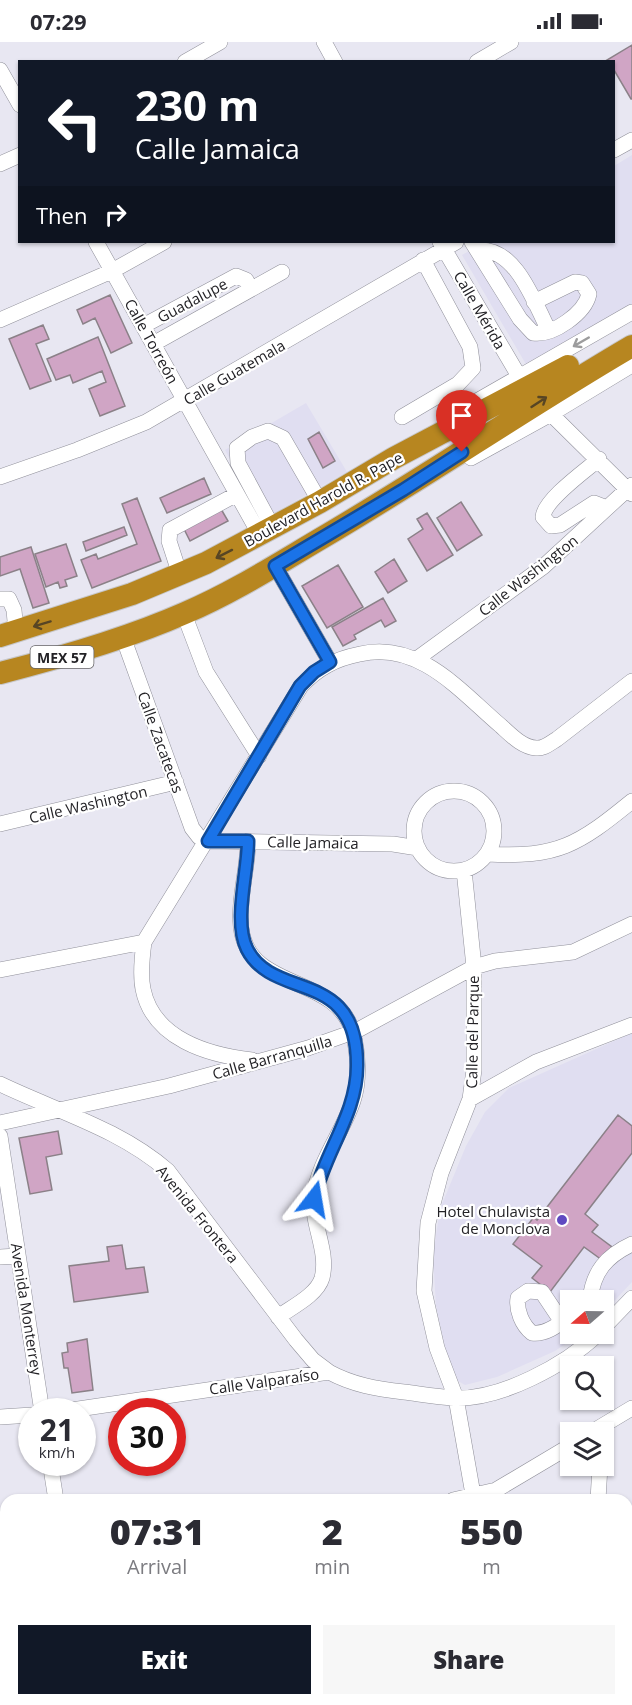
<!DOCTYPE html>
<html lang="en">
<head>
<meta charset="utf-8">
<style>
  body { margin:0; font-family:"Open Sans",sans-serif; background:#f7f7f7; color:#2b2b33; height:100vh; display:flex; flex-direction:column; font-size:22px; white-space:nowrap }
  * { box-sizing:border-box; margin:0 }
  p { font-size:20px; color:#7c7c81 }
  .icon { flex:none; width:33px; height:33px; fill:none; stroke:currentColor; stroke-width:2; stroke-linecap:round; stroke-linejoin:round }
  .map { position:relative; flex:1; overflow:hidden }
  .side { position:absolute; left:0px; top:1452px; width:633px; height:212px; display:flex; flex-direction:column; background:#fff; border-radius:18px 18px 0 0; box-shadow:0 2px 4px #0004 }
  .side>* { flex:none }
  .guide { position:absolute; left:18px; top:18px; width:597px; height:183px; border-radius:0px; box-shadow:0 2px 4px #0004; background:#111827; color:#fff; overflow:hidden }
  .needle { width:39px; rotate:250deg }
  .tools { position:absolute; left:560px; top:1248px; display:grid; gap:12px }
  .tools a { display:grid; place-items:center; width:54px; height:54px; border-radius:0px; background:#fff; box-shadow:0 2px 4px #0004; font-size:30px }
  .speed { position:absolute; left:18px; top:1356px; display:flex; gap:12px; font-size:30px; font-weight:700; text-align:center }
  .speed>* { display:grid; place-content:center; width:78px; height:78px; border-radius:50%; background:#fff; box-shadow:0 2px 4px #0004; line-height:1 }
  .speed small { font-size:15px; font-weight:400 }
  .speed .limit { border:9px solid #d22; background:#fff; color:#111 }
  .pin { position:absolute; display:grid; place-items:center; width:51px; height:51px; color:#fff; margin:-62px -26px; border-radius:50% 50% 50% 0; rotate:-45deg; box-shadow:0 0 6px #0007 }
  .pin .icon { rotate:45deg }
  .me { position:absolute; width:66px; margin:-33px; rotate:14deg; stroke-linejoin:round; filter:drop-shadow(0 0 4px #0008) }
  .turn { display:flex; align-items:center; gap:21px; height:126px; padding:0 18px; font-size:27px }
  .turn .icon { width:78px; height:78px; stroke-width:2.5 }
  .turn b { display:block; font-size:42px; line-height:51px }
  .then { display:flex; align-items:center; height:57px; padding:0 18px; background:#0003; gap:12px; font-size:22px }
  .eta { display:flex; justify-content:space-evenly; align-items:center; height:102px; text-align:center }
  .eta b { font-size:36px; font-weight:800; line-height:42px }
  .button { display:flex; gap:12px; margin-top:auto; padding:12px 18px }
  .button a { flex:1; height:69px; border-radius:0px; background:#111827; color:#fff; font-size:24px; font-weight:800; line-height:69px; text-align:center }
  .button a+a { background:#f7f7f7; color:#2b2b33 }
  .status { display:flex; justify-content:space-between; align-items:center; height:42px; padding:0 30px; background:#fff; direction:ltr }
  .status svg { height:16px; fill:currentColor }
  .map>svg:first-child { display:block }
</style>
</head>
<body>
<div class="status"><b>07:29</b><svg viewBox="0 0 49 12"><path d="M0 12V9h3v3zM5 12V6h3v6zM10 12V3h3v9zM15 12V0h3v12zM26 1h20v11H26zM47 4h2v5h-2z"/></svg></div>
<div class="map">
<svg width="632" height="1663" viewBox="0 0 632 1663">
  <rect width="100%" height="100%" fill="#e8e7f2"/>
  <path fill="#e0def1" d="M632 113V262L527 324 462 213 485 200H614V124Z
    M306 361 347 430 263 477 225 408Z
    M632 991V1240L603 1271V1258H570V1292H580L555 1309 497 1335 465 1343 458 1339 449 1323 436 1264 433 1213 440 1167 466 1104 485 1070 509 1046Z"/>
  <path fill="#c5cf9f" d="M69 1658H123V1663H68Z"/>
  <path fill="#d0a5c5" stroke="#8b8188" stroke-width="1.5" d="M632 3V57H631L614 28V20L607 18Z
    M110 253 132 301 111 311 95 276 83 282 77 268Z
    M43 283 49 297 36 302 51 339 30 347 9 297Z
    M98 295 125 364 100 374 89 347 106 340 102 329 73 341 70 333 56 338 47 317Z
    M319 390 335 419 323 426 308 397Z
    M204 436 211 452 167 471 160 456Z
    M137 456 161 519 92 546 81 518 96 512 98 517 137 502 122 462Z
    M461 460 482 493 457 509 437 476Z
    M221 467 228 479 190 499 184 487Z
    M427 471 453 513 427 529 408 497 423 487 417 477Z
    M124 485 127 493 86 509 83 500Z
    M66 502 77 534 65 538 67 544 60 546 58 540 46 545 35 512Z
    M31 505 49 561 33 566 20 527 0 534V515Z
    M394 517 407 539 388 551 375 530Z
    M338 523 363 565 327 586 302 544Z
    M383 556 396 579 385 585 381 578 354 593 356 597 343 604 332 585Z
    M618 1073 632 1084V1111L585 1172 598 1183 592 1190 612 1205 602 1218 584 1205 550 1250 532 1236 542 1224 513 1202 534 1175 537 1178Z
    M58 1089 62 1112 46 1115 52 1148 30 1152 19 1096Z
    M122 1203 126 1227 144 1225 148 1250 74 1260 69 1224 109 1219 107 1205Z
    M87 1297 93 1348 72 1351 68 1326H64L62 1311 68 1310 67 1301Z"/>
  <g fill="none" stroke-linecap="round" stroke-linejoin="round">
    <g stroke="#90909a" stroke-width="16">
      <path id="minor" d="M324 0 335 20
        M185 20 220 0
        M477 20 511 0
        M0 28 20 63
        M614 108 632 98
        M0 122 20 113
        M96 200 260 493
        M440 200 520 336
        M472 200 520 277 533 291C553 294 585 271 589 252L582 241 575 240 534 260
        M478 208C516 205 534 260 549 289
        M0 278 112 229 164 200
        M143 284 236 234 246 238 251 247
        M153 302 282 230
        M463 367 632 270
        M551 372 632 452
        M402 375 458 342 473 326 470 305 423 218
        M471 416 551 372 632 323
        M599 417C585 429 544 458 543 475L551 484 560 483 594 461 607 466
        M0 435 77 408 146 380 456 200
        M273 486 238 421 237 406 252 395 268 389 283 396 320 460
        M275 524 330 620
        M180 533 169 499 170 488 237 452
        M0 557H9L14 568 16 590
        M184 572 206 630 259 714
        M123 595 192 786 199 795 208 799 393 802 418 806
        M418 616 543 525 632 443
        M414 789a40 40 0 1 1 80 0a40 40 0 1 1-80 0Z
        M0 782 176 740
        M248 799C248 827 238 857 241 885 248 951 337 931 353 991 358 1010 360 1039 353 1059 342 1092 318 1120 314 1155 311 1182 329 1209 322 1236 317 1253 292 1265 278 1275
        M487 812C558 816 578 803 632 759
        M464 828 474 925V1028L470 1057 441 1131 428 1181 424 1249 437 1306 456 1356 474 1458
        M144 900C142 915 140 932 143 947 153 997 208 1013 252 1018
        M0 928 144 900 301 644C318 626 335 617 360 612 419 598 461 650 501 684 511 693 522 705 536 706 544 707 550 701 557 697L632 639
        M0 1042C56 1069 120 1087 168 1129L296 1298 313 1318 329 1330
        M470 1057 536 1020 632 983
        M0 1081 169 1044 308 1006 356 989 474 925 495 919 573 910 632 882
        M0 1094 42 1370
        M0 1215 18 1214
        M590 1258C593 1230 606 1214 632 1202
        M562 1280 542 1250 528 1249 518 1256C516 1268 522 1283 532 1291 546 1293 559 1282 570 1274
        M603 1286 632 1256
        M58 1370 329 1330C353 1343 377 1347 404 1350 420 1352 437 1355 454 1356 501 1358 565 1323 598 1292
        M0 1375 32 1373
        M592 1390 632 1366
        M50 1420 56 1458
        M453 1458 496 1448 570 1404
        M598 1458 600 1424
        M0 1524 6 1523
        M62 1663 63 1658
        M130 1663 131 1658
        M242 1663V1658
        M358 1663V1658
        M470 1663V1658
        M583 1663V1658"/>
    </g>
    <g stroke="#c6c6c7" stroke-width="24">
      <path id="highway" d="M0 594 132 552 206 521 320 460 394 416 568 324
        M0 631C63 615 126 597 185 571 232 551 276 523 320 497 426 435 526 366 632 304"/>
    </g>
    <use href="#minor" stroke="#fff" stroke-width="15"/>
    <use href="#highway" stroke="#b78620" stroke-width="22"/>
  </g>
  <defs><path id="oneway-shaft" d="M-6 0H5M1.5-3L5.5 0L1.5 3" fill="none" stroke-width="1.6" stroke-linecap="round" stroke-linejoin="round" transform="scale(1.5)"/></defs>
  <use stroke="#9c9c9d" href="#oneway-shaft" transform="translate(581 300) rotate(150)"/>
  <g stroke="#574524">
    <use href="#oneway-shaft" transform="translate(539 360) rotate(-33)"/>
    <use href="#oneway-shaft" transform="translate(224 512) rotate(153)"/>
    <use href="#oneway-shaft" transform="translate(42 582) rotate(163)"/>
  </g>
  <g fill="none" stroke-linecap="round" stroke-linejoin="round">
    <g stroke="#114b97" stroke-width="15">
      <path id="route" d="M314 1157C324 1111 357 1072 357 1024 358 925 274 960 247 907 233 879 248 830 248 799H208L300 644 314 630 330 620 275 524 403 448 462 410"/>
    </g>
    <use href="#route" stroke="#1a73e8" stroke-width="10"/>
  </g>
  <circle fill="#5f49c1" stroke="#fff" stroke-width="2" cx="562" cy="1178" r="6"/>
  <g text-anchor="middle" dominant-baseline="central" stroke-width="4.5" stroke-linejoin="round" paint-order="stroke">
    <rect fill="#fff" stroke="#656467" stroke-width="1.5" x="30.5" y="604" width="63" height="22" rx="4.5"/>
    <g font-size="14" font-weight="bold" fill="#232226">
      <text x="62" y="615">MEX 57</text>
    </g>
    <g font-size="15" fill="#232226" stroke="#fff">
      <text transform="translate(192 258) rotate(-28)">Guadalupe</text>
      <text transform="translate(480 268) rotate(60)">Calle Mérida</text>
      <text transform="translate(152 299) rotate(61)">Calle Torreón</text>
      <text transform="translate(234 330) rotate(-30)">Calle Guatemala</text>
      <text transform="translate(323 457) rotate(-29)">Boulevard Harold R. Pape</text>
      <text transform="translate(528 533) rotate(-38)">Calle Washington</text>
      <text transform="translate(161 700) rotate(70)">Calle Zacatecas</text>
      <text transform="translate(88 762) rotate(-13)">Calle Washington</text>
      <text transform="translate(313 800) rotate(1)">Calle Jamaica</text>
      <text transform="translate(472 990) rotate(-89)">Calle del Parque</text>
      <text transform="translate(272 1015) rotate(-16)">Calle Barranquilla</text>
      <text transform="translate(198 1172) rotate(51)">Avenida Frontera</text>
      <text transform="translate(27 1267) rotate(81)">Avenida Monterrey</text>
      <text transform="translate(264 1339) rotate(-8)">Calle Valparaíso</text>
    </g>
    <g font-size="15" fill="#232226" stroke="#fff" text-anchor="end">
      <text x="550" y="1169">Hotel Chulavista<tspan x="550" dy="17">de Monclova</tspan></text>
    </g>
  </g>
</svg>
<div class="tools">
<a><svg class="needle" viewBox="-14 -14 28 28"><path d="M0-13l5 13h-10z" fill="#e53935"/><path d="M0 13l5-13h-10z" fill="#7c7c81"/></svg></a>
<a><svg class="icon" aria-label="search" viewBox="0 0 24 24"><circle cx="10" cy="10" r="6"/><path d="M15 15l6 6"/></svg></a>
<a><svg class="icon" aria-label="layers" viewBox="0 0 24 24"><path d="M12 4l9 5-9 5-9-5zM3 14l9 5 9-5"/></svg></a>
</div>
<div class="speed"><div>21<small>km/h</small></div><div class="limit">30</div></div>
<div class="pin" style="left:462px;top:410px;background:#d93025"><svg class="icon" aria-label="arrive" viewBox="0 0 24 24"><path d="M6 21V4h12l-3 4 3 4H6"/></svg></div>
<svg class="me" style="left:314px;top:1157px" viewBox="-20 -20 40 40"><path d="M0-17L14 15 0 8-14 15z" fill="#1a73e8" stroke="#fff" stroke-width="4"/></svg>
<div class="guide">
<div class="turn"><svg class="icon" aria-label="left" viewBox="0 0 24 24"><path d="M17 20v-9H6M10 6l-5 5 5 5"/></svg><div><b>230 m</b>Calle Jamaica</div></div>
<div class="then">Then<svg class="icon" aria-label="right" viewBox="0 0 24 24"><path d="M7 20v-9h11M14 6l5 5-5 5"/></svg></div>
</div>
<section class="side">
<div class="eta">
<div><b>07:31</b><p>Arrival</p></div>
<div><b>2</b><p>min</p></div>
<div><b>550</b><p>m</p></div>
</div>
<div class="button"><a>Exit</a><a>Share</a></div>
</section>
</div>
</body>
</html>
